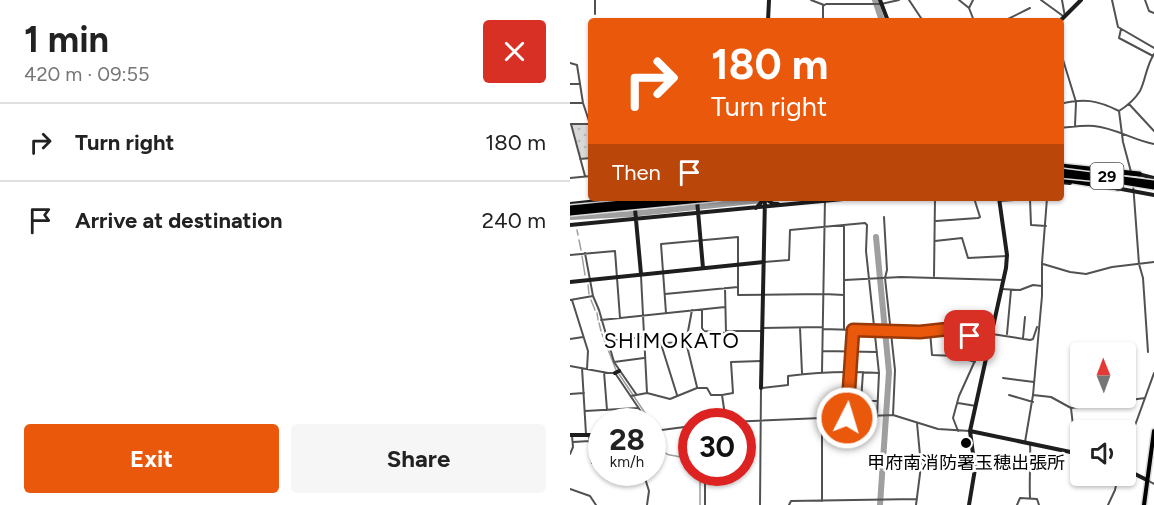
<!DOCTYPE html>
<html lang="en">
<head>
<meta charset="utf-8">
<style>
  body { margin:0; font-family:Figtree,"Noto Sans JP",sans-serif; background:#f6f6f6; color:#222; height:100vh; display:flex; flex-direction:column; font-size:22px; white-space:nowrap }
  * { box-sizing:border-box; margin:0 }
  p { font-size:20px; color:#767676 }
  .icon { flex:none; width:33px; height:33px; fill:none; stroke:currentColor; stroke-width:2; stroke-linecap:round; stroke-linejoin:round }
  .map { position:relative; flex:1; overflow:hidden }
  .side { display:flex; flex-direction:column; background:#fff; width:570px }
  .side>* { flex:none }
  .hud { position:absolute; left:18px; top:18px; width:476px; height:183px; border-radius:6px; box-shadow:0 2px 4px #0004; background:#ea580c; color:#fff; overflow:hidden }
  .needle { width:39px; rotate:359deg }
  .controls { position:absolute; left:500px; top:342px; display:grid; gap:12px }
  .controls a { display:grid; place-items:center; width:66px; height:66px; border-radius:6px; background:#fff; box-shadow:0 2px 4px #0004; font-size:30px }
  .speed { position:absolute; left:18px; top:408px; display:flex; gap:12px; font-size:30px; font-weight:700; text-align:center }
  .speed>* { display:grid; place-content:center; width:78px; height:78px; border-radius:50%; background:#fff; box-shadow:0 2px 4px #0004; line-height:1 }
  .speed small { font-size:15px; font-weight:400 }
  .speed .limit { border:9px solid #d22; background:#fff; color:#111 }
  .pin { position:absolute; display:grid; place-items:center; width:51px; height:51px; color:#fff; margin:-26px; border-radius:12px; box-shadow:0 3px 9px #0006 }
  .me { position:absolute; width:66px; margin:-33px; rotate:5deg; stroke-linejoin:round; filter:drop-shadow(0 0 4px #0008) }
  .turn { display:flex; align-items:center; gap:21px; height:126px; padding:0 24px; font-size:27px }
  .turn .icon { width:78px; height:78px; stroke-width:2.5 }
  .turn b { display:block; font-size:42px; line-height:51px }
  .then { display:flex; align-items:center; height:57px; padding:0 24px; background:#0003; gap:12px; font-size:22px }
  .round { display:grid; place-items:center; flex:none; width:63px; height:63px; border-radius:6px; background:#f6f6f6 }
  .headline { display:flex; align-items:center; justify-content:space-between; height:102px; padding:0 24px }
  h1 { font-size:36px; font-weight:700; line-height:45px }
  .action { display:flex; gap:12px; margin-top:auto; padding:12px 24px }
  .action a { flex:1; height:69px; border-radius:6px; background:#ea580c; color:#fff; font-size:24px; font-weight:700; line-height:69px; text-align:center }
  .action a+a { background:#f6f6f6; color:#222 }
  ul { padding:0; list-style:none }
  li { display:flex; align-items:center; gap:18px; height:78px; padding:0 24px; border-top:2px solid #e0e0e0 }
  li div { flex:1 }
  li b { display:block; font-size:22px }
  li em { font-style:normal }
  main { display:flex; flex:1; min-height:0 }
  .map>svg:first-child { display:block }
</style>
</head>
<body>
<main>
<section class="side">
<div class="headline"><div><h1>1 min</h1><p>420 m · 09:55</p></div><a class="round" style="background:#d93025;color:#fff"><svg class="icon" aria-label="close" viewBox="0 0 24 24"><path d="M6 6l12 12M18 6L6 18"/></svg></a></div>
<ul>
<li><svg class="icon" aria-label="right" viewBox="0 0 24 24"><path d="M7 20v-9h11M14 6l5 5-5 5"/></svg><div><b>Turn right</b></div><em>180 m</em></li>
<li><svg class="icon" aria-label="arrive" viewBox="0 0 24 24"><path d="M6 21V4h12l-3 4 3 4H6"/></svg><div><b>Arrive at destination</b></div><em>240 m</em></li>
</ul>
<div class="action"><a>Exit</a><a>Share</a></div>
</section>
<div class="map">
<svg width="584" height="505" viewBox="0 0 584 505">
  <defs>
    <pattern id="green-dots" width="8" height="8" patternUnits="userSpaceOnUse" patternTransform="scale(1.5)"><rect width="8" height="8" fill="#d8d8d8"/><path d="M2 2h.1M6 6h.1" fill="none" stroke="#b8b8b8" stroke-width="1.8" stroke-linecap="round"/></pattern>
  </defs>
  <rect width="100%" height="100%" fill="#fff"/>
  <path fill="url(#green-dots)" d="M1 124H20L21 158 10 159Z"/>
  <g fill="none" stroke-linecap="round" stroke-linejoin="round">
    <path stroke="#9f9f9f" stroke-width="1.5" d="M7 230 8 235
      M9 240 11 250
      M12 256 15 275
      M18 285 19 294
      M21 300 25 310
      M27 313 28 320
      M29 323 31 331
      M32 334 46 370
      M49 374 81 422
      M82 423C88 431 86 443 92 450 98 459 110 452 122 463
      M128 472 130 482V505"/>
    <path stroke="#9f9f9f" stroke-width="6" d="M305 0 312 21
      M0 217 60 214 210 198
      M306 237 319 372 310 505"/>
    <g stroke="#dbdbdb" stroke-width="7">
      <path id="primary" d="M574 505 584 431"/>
    </g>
    <g stroke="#dbdbdb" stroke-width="8">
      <path id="highway" d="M490 166 569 174
        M490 179 548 188"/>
    </g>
    <path stroke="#515151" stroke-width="2" d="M241 0 254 5
      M339 0 353 21
      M389 0 399 8
      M403 0 399 8 404 21
      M471 0 493 16
      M492 0 495 17
      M542 0 548 27 584 48
      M575 0 579 11 584 13
      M25 14V0
      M253 21V6L256 4H311L329 0
      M434 21 460 8
      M551 29 549 38 583 56
      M490 50 506 102 505 126
      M0 63 7 65 13 103 21 127
      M0 84H9
      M0 103H12
      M490 104C514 98 527 100 549 111L553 142 561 172
      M559 104 584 131
      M549 111C557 106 565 99 570 91 576 79 576 66 584 54
      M0 124H20
      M1 124 15 176
      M490 128C502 127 513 125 524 126 545 128 563 140 584 144
      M10 159 21 158
      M0 178 21 176
      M563 183 569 264 573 278 578 352
      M365 199 380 198
      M430 201 460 199 461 225 476 226
      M314 217 317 270 315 278 325 370 323 415
      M366 221 408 218 410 217 404 198
      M365 241 392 238 398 258 437 256
      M15 253 23 296 29 310 44 362 66 394
      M0 255 45 251 50 318
      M194 262 219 260 220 230 295 223 297 225 296 251 309 373 307 417
      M473 264 500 272 516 274 542 267 584 262
      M71 276 77 393
      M364 276 365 198
      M275 280 331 277 434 280
      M432 289 450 290 463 285 472 286
      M95 294 168 287
      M0 300 23 296
      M2 300 18 351 17 369
      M122 310 116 342 127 387
      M132 310V328L134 331 156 333 155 288
      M96 313 91 244 168 237V295L254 294 274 295
      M31 320 155 307
      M192 328 252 327
      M230 328 232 373
      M253 329 350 332 378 329 386 338 422 334 460 340 463 339 467 327
      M274 330V225
      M156 331H192
      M360 331 362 355 386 356 405 362
      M437 334 441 290
      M453 338 455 317
      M0 339 13 337
      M37 341 73 337
      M75 344 116 342
      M91 344 107 395
      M253 351 307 352
      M44 362 74 358
      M0 366 38 373H45L78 422
      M12 368 16 434
      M34 372 37 410
      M252 372 255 198
      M293 372 291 401H307
      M433 378 464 382
      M0 394 14 393
      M152 395 163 393 161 362 191 361
      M439 395 463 402
      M463 395 481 397 501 408 506 452
      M61 396 77 393 100 399 127 388H137L141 395H152L156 422
      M388 403 406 406
      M501 408 575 398
      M47 410V422
      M15 411 68 408
      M277 417 283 330
      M158 422 323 415 368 429 400 431
      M82 429 88 450 82 452
      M84 431 122 426
      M388 431 383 418 389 396 413 343 414 336
      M19 435 22 463 32 462
      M3 442 20 441
      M455 442 463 395 472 296V263L477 198
      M460 443C461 462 459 479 460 498
      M555 453 584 373
      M0 454 3 447 2 436
      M34 472V474L59 475 68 472
      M73 472 79 491 77 505
      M577 480 584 484
      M0 489 20 496 26 505
      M252 501V420
      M135 505V472
      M190 505 191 388 218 385V376C248 372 278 371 309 373
      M219 505 221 501 347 499
      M346 505 351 466 347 423
      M447 505 450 498 467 499 469 505
      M538 505 545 490 548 476"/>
    <path stroke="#1e1e1e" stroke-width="4" d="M310 0 318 21
      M198 21 199 0
      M490 21 511 0
      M568 174 584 178
      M490 182 500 183
      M546 188 584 195
      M64 198 71 274
      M127 200 133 268
      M0 204 55 198
      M186 208 195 198 203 204H208
      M0 225 284 198
      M0 282 194 262
      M45 373 49 371
      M191 388 195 198
      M400 431 510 454
      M82 432 84 431
      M0 435H32
      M555 469 577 480
      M399 505 405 469 400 431 436 268 437 255 429 198"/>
    <use href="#primary" stroke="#000" stroke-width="4"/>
    <use href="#highway" stroke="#000" stroke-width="5"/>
    <g stroke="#dbdbdb" stroke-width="8" stroke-linecap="butt">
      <path id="highway-bridge" d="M490 171 584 183
        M490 175 541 180 584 187
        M0 208 104 198
        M0 213 150 198"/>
    </g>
    <use href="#highway-bridge" stroke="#000" stroke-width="5"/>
  </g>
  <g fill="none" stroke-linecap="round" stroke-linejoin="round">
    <g stroke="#983908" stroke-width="15">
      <path id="route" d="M277 418 283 330 350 332 378 329 386 338 400 336"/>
    </g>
    <use href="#route" stroke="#ea580c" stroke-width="10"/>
  </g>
  <circle fill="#000" stroke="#fff" stroke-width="2" cx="396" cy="443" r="6"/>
  <g text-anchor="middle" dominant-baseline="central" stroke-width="5" stroke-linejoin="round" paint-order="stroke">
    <rect fill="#fff" stroke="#4c4c4c" stroke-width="1.5" x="520.5" y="163" width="33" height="26" rx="4.5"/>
    <g font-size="16" font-weight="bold" fill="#000">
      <text x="537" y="176">29</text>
    </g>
    <g font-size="18" fill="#000" stroke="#fff">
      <text x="396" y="463">甲府南消防署玉穂出張所</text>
    </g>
    <g font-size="21" letter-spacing="1.5" fill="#000" stroke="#fff">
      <text x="102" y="340">SHIMOKATO</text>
    </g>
  </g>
</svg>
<div class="controls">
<a><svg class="needle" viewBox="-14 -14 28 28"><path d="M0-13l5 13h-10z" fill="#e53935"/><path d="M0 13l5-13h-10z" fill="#767676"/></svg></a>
<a><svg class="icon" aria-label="sound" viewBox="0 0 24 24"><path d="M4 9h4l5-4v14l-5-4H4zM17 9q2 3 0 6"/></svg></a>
</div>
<div class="speed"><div>28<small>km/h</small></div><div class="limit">30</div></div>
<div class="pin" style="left:400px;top:336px;background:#d93025"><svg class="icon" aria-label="arrive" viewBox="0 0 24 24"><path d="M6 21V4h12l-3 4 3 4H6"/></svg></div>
<svg class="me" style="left:277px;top:418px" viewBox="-20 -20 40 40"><circle r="17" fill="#ea580c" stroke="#fff" stroke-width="3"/><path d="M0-11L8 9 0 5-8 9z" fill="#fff"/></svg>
<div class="hud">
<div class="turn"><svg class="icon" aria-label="right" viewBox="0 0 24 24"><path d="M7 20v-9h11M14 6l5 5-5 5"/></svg><div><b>180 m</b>Turn right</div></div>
<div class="then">Then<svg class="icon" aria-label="arrive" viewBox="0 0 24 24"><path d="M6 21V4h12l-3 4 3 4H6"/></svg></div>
</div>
</div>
</main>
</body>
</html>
